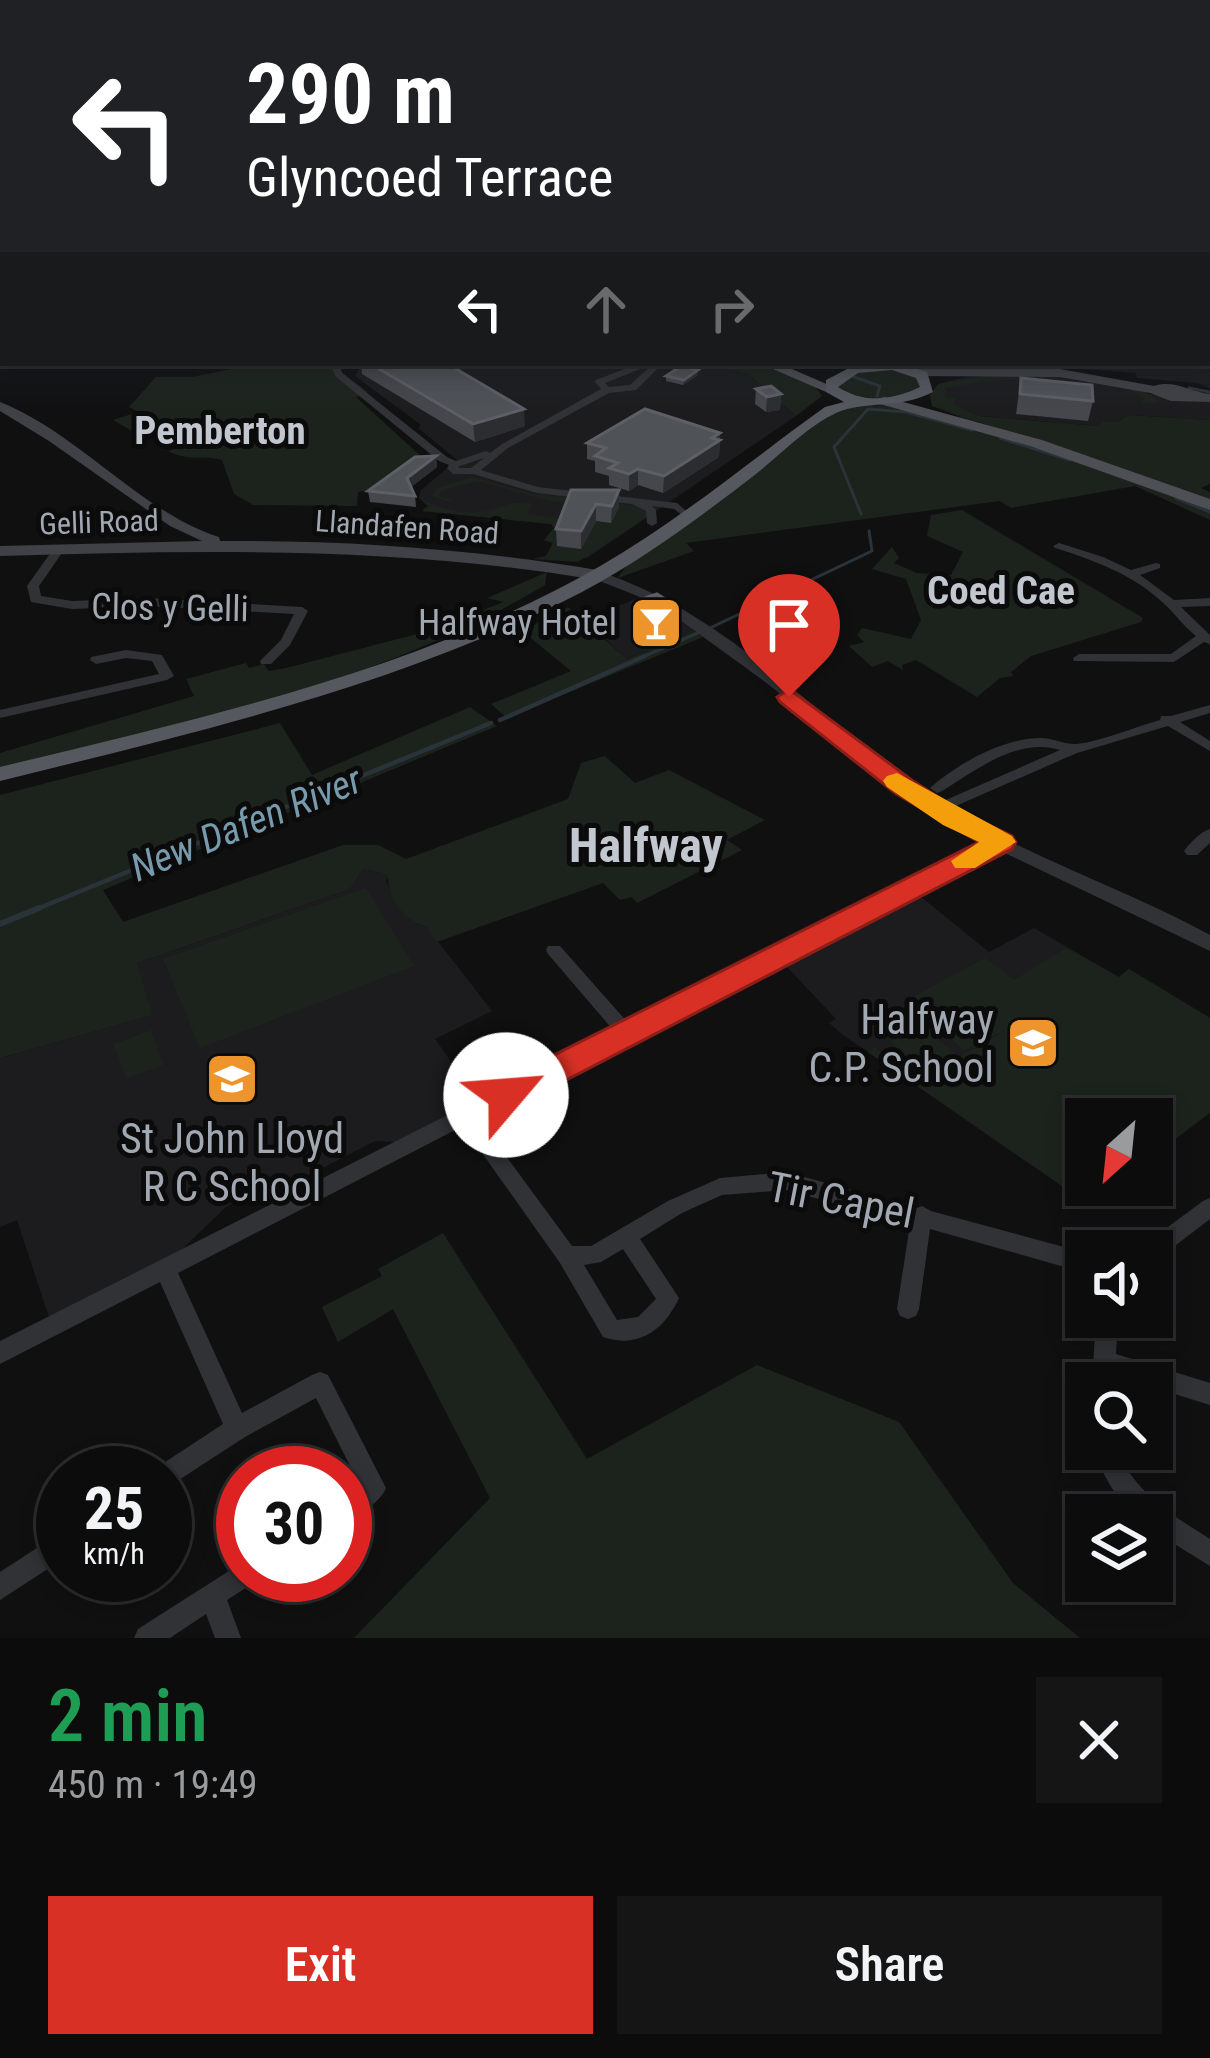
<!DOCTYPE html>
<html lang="en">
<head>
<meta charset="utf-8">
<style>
  body { margin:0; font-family:"Roboto Condensed",sans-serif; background:#151516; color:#f1f3f6; height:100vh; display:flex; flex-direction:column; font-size:45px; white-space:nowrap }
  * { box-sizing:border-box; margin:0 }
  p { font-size:39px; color:#9a9b9d }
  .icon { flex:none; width:66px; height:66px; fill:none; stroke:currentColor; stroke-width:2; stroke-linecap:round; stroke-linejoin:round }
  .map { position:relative; height:1638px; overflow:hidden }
  .drawer { display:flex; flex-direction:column; background:#0c0c0d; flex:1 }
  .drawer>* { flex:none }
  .hud { position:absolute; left:0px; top:0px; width:1212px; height:366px; box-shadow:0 6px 18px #0003,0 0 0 3px #2c2c2e; background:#202124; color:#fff; overflow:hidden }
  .needle { width:78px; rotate:207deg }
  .controls { position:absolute; left:1065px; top:1098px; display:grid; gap:24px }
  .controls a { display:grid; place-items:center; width:108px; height:108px; border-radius:0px; background:#0c0c0d; box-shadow:0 6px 18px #0003,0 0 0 3px #2c2c2e; font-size:60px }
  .speed { position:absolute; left:36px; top:1446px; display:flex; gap:24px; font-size:60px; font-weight:700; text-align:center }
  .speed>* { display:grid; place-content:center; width:156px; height:156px; border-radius:50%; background:#0c0c0d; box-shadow:0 6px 18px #0003,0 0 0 3px #2c2c2e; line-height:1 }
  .speed small { font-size:30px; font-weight:400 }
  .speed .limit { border:18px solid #d22; background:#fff; color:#111 }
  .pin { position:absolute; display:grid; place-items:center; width:102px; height:102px; color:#fff; margin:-123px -51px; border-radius:50% 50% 50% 0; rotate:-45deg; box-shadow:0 0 12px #0007 }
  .pin .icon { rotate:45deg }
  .me { position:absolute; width:132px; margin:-66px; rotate:63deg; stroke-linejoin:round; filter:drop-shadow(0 0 9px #0008) }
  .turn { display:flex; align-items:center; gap:42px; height:252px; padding:0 48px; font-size:54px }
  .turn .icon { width:156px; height:156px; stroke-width:2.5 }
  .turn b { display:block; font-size:84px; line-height:102px }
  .lanes { display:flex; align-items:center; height:114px; padding:0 48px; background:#0003; justify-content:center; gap:60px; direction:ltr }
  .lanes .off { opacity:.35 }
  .round { display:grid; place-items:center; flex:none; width:126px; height:126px; border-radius:0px; background:#151516 }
  .overview { display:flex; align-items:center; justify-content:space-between; height:204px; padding:0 48px }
  h1 { font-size:72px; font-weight:600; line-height:90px; color:#1e9e55 }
  .primary-button { display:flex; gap:24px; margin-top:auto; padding:24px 48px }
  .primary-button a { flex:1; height:138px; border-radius:0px; background:#d93025; color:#fff; font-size:48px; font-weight:600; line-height:138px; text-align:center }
  .primary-button a+a { background:#151516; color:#f1f3f6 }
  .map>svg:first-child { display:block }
</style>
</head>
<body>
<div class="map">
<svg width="1210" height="1638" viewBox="0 0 1210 1638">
  <rect width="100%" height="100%" fill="#101011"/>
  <path fill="#1c1c1e" d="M1210 304V389L1197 383 1137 378 1135 373 1010 363H1209Z
    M363 363H708L751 376 796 416 587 558 533 559 546 556 553 543 544 540 554 528 551 524 422 511 428 506 419 498 421 490 457 460 418 428 421 425 355 376Z
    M1064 375 1168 398 1210 400V420L1129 415 1118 422 1101 421 1099 426 981 416 975 423 932 406 930 395 938 384 966 377Z
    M640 597 688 626 694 631 627 659 585 620Z
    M363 869 389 875 386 881 396 902 418 924 426 926 492 1011 435 1039 479 1100 397 1142 375 1141 303 1178 278 1181 226 1207 178 1253 49 1317 17 1220 0 1227V1058L151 1015 137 963 350 889Z
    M920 896 989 952 1034 928 1119 977 1129 969 1210 1018V1113L1152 1156V1119H1086V1185H1113L1088 1204 843 1035 829 1023 836 1019 784 964Z"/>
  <path fill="#1c231c" d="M259 363H348L340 371 368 392 356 397 424 459 376 489 358 492 357 506 253 505 234 494 222 460C199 453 197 464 168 451L198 442 180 427 144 438 113 420 138 412 129 407 156 377H192Z
    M708 363C740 363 805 365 822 396L796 416 751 376Z
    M893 369 910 373 923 384C899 406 867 398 838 392L837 384 854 373Z
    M998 374C1038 374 1131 374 1159 402L1143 404 1140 401 1145 399C1104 366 991 379 946 388L945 397 956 398 953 404 977 416 1099 426 1101 421 1118 422 1129 415 1209 420 1210 415V484L1201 488 1210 492V501L932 406 930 395 938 384Z
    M888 405 1044 449 1210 508V520L1135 486 1011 508 1000 501 686 543 694 551 618 578 628 563 829 415 854 406Z
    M473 477 529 493 632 505 645 511 647 517 578 562 533 559 546 556 553 543 544 540 554 528 551 524 422 511 428 506 419 498C440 510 468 517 495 509 506 505 516 500 532 504L527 513C538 515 549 518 564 519L570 508 563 506 577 505 569 513 572 518 611 523 619 507 553 502 478 481 442 490 438 496 452 499 450 502 432 496 437 488Z
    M962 510 1143 618 1141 622 1031 656 1011 672 1013 676 1000 678 977 697 916 660 902 665 903 670 888 661 872 667 849 646 864 642 857 635 862 628 911 639 921 620 906 579 872 569 892 547 899 558 894 563 917 573 951 575 963 552 927 536 931 515Z
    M547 572 545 585C379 685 186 722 0 769V753L194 696 186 679 246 663 249 668 264 664 269 671 286 668 425 632 504 602 487 598Z
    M568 607 627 659 694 631 703 637 507 718 491 704 571 671 522 631Z
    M470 707 497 726 103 890 123 922 343 845H378L406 859 568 799 581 763 605 756 635 783 669 770 765 820 727 840 742 850 637 903 632 897 620 900 603 883 437 942 426 926C403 921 387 897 388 875L363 869 350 889 137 963 152 1015 0 1058V795L280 723 312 775Z
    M366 888 414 966 200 1048 163 959Z
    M1066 948 1119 977 1129 969 1210 1018V1113L1152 1156V1119H1086V1185H1113L1088 1204 868 1052 875 1047 891 1061 903 1053 891 1042 921 1024 959 1057 1006 1030 963 1050 909 999 985 958 1014 980Z
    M151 1030 163 1065 126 1079 114 1044Z
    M443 1233 587 1459 757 1365 899 1422 1013 1583 1080 1638H354L490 1498 393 1309 338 1342 322 1307 382 1276 378 1269Z"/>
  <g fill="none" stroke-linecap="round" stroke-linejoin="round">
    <path stroke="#2a3339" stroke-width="3" d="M854 377 880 386 877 396
      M1189 388 1210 392
      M1000 438 1070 460
      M1176 498 1210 512
      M861 514 834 447 868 409 906 412 972 430
      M712 627 872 551 869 531
      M638 659 698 633"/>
    <path stroke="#2a3339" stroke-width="4.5" d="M500 720 645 656
      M32 911 491 723"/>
    <path stroke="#2a3339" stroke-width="6" d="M0 924 39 908"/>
    <path fill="#2a3339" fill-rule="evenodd" d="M1209 206H1210V212H1209Z"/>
    <path fill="#313236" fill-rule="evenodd" d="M3 191V195L0 196V192Z
      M0 239H3V243H0Z
      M1209 240H1210V244H1209Z
      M3 260V264L0 265V261Z
      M1209 291H1210V295H1209Z
      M0 299H3V304H0Z
      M1209 302H1210V306H1209Z
      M22 363H76V364L72 367H26Z
      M335 363H346L340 367 342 373 447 457 456 461 486 451 490 453 502 444 601 389 595 382 596 380 640 363H649L648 366 605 383 609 387 630 385 654 363H663L636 390 609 393 508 448 481 470 538 487 677 503 691 515 686 518 674 509 652 506 656 510 657 523 652 526 647 523 646 511 632 504 537 493 473 474H453L447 468 449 465 439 461 335 376 331 366ZM484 458 471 468H458L460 466Z
      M1059 543 1103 557 1131 570 1156 563 1160 564V568L1140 575 1174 600 1210 598V606L1181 607 1210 635V644L1204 642 1174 662 1074 661 1073 658 1079 654H1171L1196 636C1183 626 1173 611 1161 601 1132 574 1093 560 1055 548L1053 546Z
      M58 547 64 550 39 586 41 596 72 601 147 598 302 607 308 611 290 645 271 664H261L260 661 281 640 294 614 147 606 72 609 31 602 27 586 54 548Z
      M126 650 162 655 174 676 167 680 0 718V710L159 674 152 661 126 658 96 664 90 660 91 657Z
      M1210 705V713L1180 722 1210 741V751L1168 726 1077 753 942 812 937 814 930 809 932 806 1060 750C1018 737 976 770 942 791L937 793 930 788C957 764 1003 738 1041 738 1053 738 1066 745 1077 744 1102 741 1135 727 1160 720L1161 716H1171Z
      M1210 829V843L1197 855H1187L1184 851C1190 843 1200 832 1210 829Z
      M1002 837 1010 842 1007 846 478 1118 572 1246H591L668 1201 720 1178 786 1172 917 1208 922 1206 931 1211 1086 1253V1273L930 1229 919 1309 916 1316 908 1319 900 1316 897 1309 910 1224 786 1190 722 1195 682 1213 640 1239 679 1298C664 1330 639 1349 603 1337L560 1263 463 1126 178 1273 242 1413 312 1375 320 1372 328 1375 386 1488C380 1503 360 1514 345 1520V1493L359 1484 316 1398 245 1437 165 1489V1473H155L156 1468 223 1424 160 1282 0 1364V1341L614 1031 548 954 546 950 548 946H560L629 1024ZM623 1249 656 1299 638 1317 617 1320 584 1265 601 1262Z
      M1210 1198V1219L1159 1258 1152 1260V1251H1142L1145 1244 1203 1201Z
      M1096 1317H1118L1116 1354 1210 1383V1405L1152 1387V1383H1139L1115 1375 1114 1383H1092Z
      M1093 1449H1117C1133 1491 1173 1516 1210 1539V1566L1152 1530V1515H1134C1114 1496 1103 1475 1093 1449Z
      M63 1531V1559L0 1600V1572Z
      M243 1562V1575H256L252 1584 227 1600 241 1638H215L206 1614 170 1638H134L138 1629Z"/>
    <path fill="#313236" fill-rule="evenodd" d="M597 571C734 614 827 732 946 806 1029 858 1124 888 1210 935V951L963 833 889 784 768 684 684 623 640 597 592 578 590 575Z"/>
    <path fill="#3f4146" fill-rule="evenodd" d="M912 369H1060L1154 386C1173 379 1191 392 1210 394V402L1171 401 1150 393 1060 377 916 376 912 375Z
      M0 402C77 432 142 513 219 537L220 541C347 540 472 549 597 570L605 575 597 580C398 546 201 550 0 556V546L202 541 170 526 49 441 0 411Z"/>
    <path fill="#4d4f55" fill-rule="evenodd" d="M759 363H778L838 389 826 392Z
      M885 397 1042 440 1210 499V510L1030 446 880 404V398Z"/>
    <path fill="#55585e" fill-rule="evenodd" d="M898 363 927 372 933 392C898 410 866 400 836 413 808 426 780 455 756 474 700 517 644 559 582 592 400 686 197 732 0 781V767C204 717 419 671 602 565 681 519 751 460 825 407L844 402 826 392V380L855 365ZM892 370 916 378 920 387C893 400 864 404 838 387L858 373Z"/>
  </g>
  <path fill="#45474c" d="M361 363H472L455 368 525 426 475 442 362 374Z
    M698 375 683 385 666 381V376Z
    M1021 378 1093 401 1088 421 1016 414Z
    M756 389 781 394 780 410 766 412 755 404Z
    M720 433 719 457 663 493 638 485 629 491 609 485V476L595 472V461L587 459V443Z
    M436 456 437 467 411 487 415 496 416 507 370 502 368 491Z
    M571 490 619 507 611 523 596 521 581 549 557 546 556 529Z
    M639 600 670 602 669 620 650 628 638 618Z"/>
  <path fill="#2c2d30" d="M435 363H472L436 373Z
    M698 370V375L683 385 684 380Z
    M781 394 780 410 766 412 767 397Z
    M524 409 525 426 475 442 473 424Z
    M720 433 719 457 663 493 664 476Z
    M436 456 437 467 408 489 407 478Z
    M638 469V485L629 491V474Z
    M619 490V507L611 523 612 506Z
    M596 504V521L581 549V531Z
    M670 602 669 620 650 628V610Z"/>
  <path fill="#4f5257" stroke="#5c5f65" stroke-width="3" d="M369 363H446L524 409 473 424Z
    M681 366 698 370 684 380 666 376Z
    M1021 378 1092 385 1093 401 1020 394Z
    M771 386 781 394 767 397 756 389Z
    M645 409 720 433 712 438 720 440 664 476 638 469 629 474 609 468 618 463 595 456 606 448 587 443Z
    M436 456 407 478 415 496 368 491 415 457Z
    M571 490H619L612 506 596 504 581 531 556 529Z
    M657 594 670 602 650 610 639 600Z"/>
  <linearGradient id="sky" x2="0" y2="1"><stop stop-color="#090909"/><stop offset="0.44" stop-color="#313743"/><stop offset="1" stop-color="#313743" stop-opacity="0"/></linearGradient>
  <rect width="1210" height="411" fill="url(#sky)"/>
  <path fill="#d93025" stroke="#8d1f18" stroke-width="3" d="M789 689 913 781 962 812 1012 836 1016 842 1012 849 518 1105 506 1109 494 1105 489 1095 494 1085 979 842 895 793 780 702 777 697Z"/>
  <path fill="#f59e0b" d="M897 773 1012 836 1016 842 975 868H955L951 861 979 842 943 825 887 787 883 781 887 776Z"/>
  <defs>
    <g id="bar-square" transform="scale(2.7)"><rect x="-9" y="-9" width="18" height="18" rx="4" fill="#ed952c" stroke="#0b0b0c"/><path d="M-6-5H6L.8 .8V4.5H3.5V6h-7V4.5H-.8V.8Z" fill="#fff"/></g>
    <g id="school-square" transform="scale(2.7)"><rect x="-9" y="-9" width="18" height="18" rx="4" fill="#ed952c" stroke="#0b0b0c"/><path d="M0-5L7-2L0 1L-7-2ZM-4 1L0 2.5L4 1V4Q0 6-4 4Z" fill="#fff"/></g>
  </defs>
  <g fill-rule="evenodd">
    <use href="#bar-square" x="656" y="623"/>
    <use href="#school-square" x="1033" y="1043"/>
    <use href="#school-square" x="232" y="1079"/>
  </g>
  <g text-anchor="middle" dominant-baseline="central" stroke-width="10" stroke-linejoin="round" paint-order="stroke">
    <g font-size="30" fill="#a1a8b2" stroke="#0b0b0c">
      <text transform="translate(99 522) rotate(-2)">Gelli Road</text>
      <text transform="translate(407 527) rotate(4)">Llandafen Road</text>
    </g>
    <g font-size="36" fill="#a1a8b2" stroke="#0b0b0c">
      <text transform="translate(170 608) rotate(1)">Clos y Gelli</text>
    </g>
    <g font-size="36" fill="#a1a8b2" stroke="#0b0b0c" text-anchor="end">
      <text x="617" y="623">Halfway Hotel</text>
    </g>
    <g font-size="39" font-weight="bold" fill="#c2c6ce" stroke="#0b0b0c">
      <text x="220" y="431">Pemberton</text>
      <text x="1001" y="591">Coed Cae</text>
    </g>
    <g font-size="39" font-style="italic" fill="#789aad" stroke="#0b0b0c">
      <text transform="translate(246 824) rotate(-22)">New Dafen River</text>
    </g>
    <g font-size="42" fill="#a1a8b2" stroke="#0b0b0c" text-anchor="end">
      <text x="994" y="1019">Halfway<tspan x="994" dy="48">C.P. School</tspan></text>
      <text x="232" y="1138" text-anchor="middle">St John Lloyd<tspan x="232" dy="48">R C School</tspan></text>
    </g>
    <g font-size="42" fill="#a1a8b2" stroke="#0b0b0c">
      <text transform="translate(841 1200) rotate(11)">Tir Capel</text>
    </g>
    <g font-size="48" font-weight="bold" fill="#c2c6ce" stroke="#0b0b0c">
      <text x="646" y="845">Halfway</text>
    </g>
  </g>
</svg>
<div class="controls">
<a><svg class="needle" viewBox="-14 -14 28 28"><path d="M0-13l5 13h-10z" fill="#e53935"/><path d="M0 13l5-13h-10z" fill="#9a9b9d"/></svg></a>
<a><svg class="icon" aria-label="sound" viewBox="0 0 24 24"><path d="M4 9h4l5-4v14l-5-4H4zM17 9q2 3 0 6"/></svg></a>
<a><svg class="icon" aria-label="search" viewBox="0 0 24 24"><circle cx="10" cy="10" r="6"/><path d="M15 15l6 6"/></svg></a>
<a><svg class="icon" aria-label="layers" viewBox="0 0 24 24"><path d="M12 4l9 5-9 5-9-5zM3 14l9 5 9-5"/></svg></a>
</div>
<div class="speed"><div>25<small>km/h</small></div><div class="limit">30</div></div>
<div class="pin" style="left:789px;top:697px;background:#d93025"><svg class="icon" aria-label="arrive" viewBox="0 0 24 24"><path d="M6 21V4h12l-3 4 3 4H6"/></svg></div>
<svg class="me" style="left:506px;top:1095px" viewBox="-20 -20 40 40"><circle r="19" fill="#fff"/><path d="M0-13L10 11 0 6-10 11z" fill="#d93025"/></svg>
<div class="hud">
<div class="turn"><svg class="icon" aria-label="left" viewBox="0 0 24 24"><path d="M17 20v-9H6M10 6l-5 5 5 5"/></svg><div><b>290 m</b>Glyncoed Terrace</div></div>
<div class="lanes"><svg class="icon" aria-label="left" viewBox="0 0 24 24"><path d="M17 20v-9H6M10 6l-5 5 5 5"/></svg><svg class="icon off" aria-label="ahead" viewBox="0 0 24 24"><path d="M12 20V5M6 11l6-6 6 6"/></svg><svg class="icon off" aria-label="right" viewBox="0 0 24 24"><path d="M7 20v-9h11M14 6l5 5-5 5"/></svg></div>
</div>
</div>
<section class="drawer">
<div class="overview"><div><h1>2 min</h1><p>450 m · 19:49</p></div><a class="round"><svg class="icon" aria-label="close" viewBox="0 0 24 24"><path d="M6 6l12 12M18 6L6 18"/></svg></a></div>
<div class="primary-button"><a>Exit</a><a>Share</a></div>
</section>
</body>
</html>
